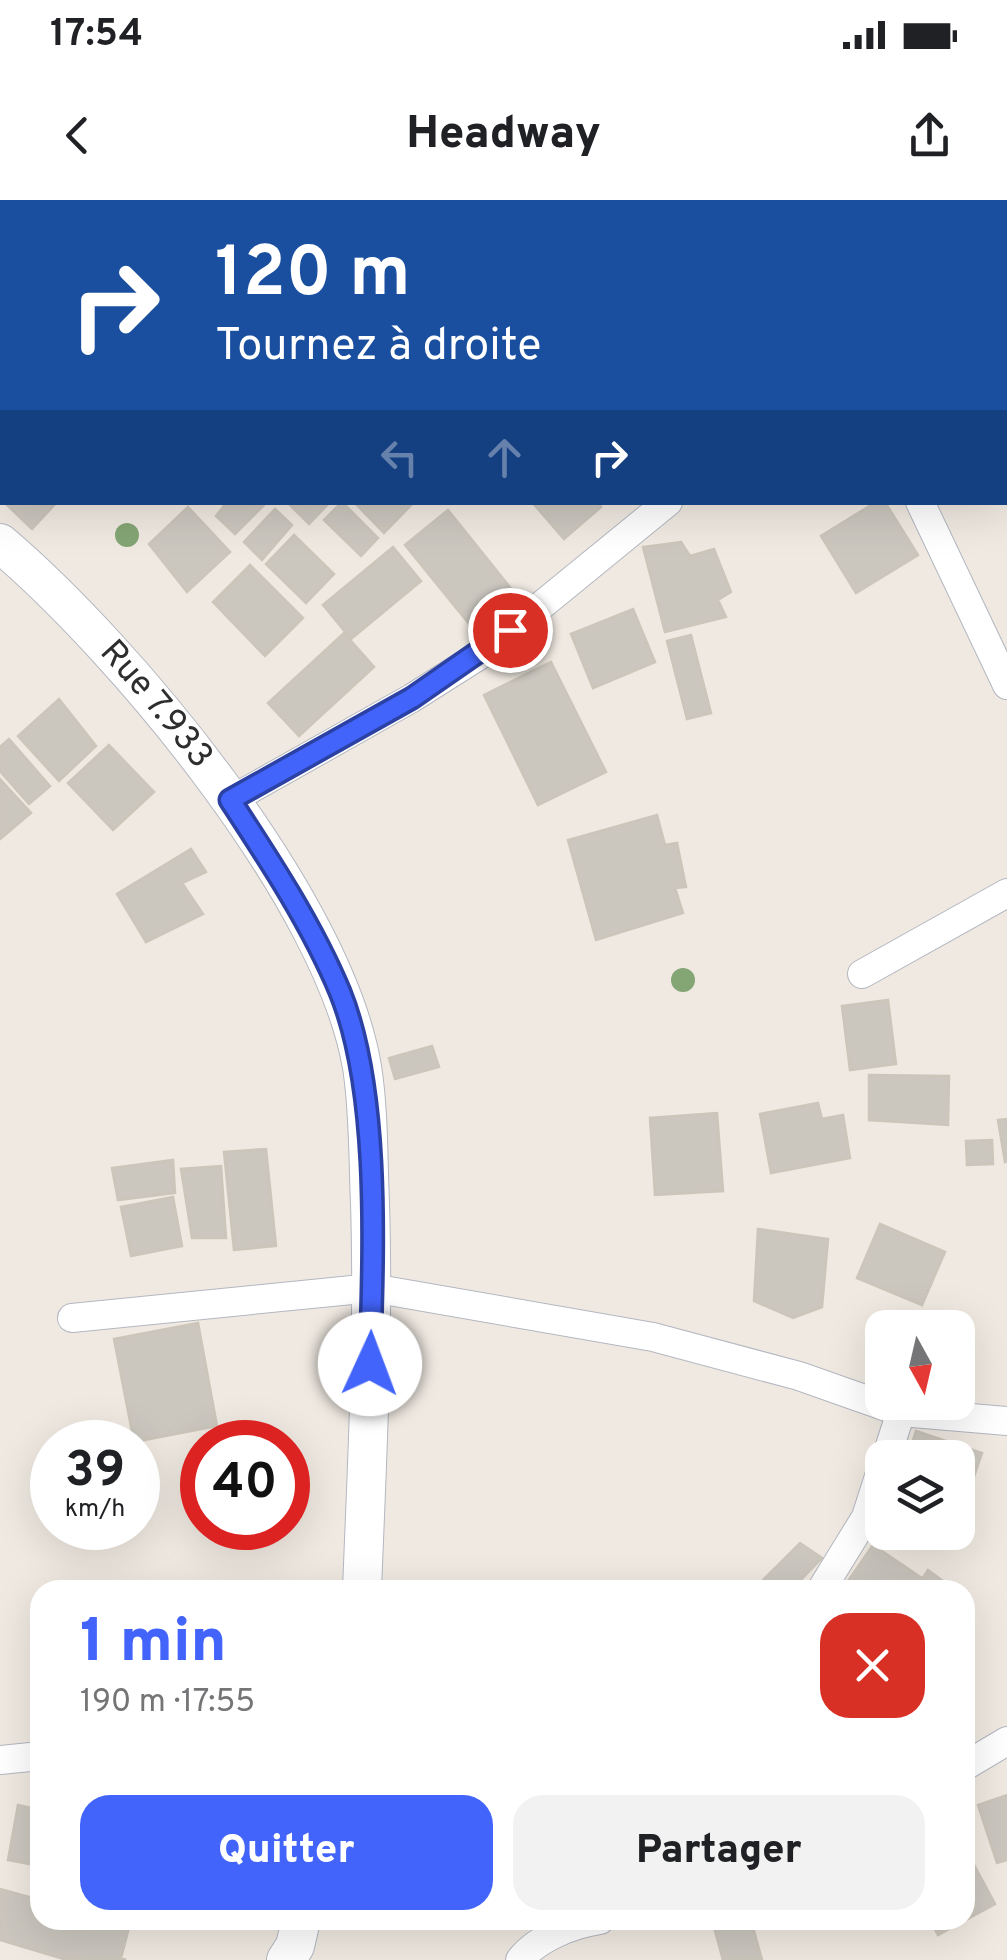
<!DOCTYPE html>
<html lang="fr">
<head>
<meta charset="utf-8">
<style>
  body { margin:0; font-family:Overpass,sans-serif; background:#f2f2f2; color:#202124; height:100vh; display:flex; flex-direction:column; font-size:38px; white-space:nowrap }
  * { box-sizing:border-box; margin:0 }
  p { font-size:32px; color:#757577 }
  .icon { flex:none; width:55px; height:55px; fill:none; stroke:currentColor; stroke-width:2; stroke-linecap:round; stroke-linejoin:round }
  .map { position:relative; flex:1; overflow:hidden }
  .details { position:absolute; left:30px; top:1380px; width:945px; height:350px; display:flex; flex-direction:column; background:#fff; border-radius:30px; box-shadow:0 10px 40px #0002 }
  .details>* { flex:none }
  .hud { position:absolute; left:0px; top:0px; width:1008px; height:305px; box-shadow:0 10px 40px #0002; background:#1a4fa0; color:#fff; overflow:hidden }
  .needle { width:65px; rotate:172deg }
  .controls { position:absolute; left:865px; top:1110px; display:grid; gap:20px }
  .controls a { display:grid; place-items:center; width:110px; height:110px; border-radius:20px; background:#fff; box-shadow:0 10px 40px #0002; font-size:50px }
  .speed { position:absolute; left:30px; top:1220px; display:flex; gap:20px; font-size:50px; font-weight:700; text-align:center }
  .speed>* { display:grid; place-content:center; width:130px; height:130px; border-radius:50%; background:#fff; box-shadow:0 10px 40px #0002; line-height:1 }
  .speed small { font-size:25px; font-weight:400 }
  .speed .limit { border:15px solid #d22; background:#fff; color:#111 }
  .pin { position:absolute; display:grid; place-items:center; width:85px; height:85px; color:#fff; margin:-42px; border:5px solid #fff; border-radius:50%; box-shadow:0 2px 10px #0007 }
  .me { position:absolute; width:110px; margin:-55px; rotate:2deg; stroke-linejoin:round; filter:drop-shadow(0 0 8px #0008) }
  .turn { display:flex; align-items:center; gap:35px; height:210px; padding:0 50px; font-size:45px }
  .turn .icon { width:130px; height:130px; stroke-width:2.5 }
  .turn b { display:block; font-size:70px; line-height:85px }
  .lanes { display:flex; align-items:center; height:95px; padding:0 50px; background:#0003; justify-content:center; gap:50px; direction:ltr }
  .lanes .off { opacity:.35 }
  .round { display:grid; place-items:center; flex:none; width:105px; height:105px; border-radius:30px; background:#f2f2f2 }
  .overview { display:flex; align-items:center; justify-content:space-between; height:170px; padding:0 50px }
  h1 { font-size:60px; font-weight:800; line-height:75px; color:#4264fb }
  .button { display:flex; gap:20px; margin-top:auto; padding:20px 50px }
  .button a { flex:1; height:115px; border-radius:30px; background:#4264fb; color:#fff; font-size:40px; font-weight:800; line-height:115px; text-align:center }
  .button a+a { background:#f2f2f2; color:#202124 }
  .status { display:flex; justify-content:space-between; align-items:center; height:70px; padding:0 50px; background:#fff; direction:ltr }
  .status svg { height:28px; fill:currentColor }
  header { display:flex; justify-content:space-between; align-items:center; height:130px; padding:0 50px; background:#fff; font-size:45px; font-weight:800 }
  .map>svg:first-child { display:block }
</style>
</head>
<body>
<div class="status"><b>17:54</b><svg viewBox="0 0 49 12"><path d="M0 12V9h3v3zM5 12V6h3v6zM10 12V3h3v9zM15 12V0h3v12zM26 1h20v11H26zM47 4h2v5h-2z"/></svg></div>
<header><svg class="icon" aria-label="back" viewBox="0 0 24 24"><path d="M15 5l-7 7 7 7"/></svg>Headway<svg class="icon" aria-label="share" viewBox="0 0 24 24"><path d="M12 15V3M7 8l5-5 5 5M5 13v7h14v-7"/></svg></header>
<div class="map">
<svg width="1007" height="1760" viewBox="0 0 1007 1760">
  <rect width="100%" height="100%" fill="#efe9e1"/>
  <path fill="#cbc7bf" stroke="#cbc5ba" stroke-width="2.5" d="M187 0H257L259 2H189Z
    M0 194 2 196V260L0 257Z
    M4 302H57L32 329Z
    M227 302H267L235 334 216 316Z
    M287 302H330L309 324Z
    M342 302 378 338 361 356 324 320Z
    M354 302H414L384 333Z
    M532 302H597L601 307 564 339Z
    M876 302H885L918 355 856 393 821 336Z
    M188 307 230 352 187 392 149 344Z
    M275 309 292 325 262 360 244 342Z
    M448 310 513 391 470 425 405 345Z
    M294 335 334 374 306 403 266 364Z
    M681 342 690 356 714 349 731 392 718 400 726 417 665 432 643 347Z
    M393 347 421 381 351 439 323 405Z
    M250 365 303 418 265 456 213 402Z
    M633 409 655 462 593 488 571 434Z
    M344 433 374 467 299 536 268 503Z
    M691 435 711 513 687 519 667 441Z
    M551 462 606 572 538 605 484 495Z
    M59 499 96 546 59 581 18 536Z
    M9 539 50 586 29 604 0 571V547Z
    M109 545 154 592 113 630 68 583Z
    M0 579 31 613 0 639Z
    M657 615 665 645 677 643 686 687 675 688 683 713 596 740 568 640Z
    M191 649 206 672 182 683 203 714 146 742 117 694Z
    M888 800 896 864 850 870 842 806Z
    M432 846 439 867 395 879 389 858Z
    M869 875 949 876 948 925 869 920Z
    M818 903 822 919 843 915 850 958 771 973 760 914Z
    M717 913 723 991 655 995 650 918Z
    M1007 919V961L1005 962 998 920Z
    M992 940 993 964 967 965 966 941Z
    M266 949 276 1046 234 1050 224 952Z
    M173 960 175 993 118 1000 112 968Z
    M221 966 226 1038H192L181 969Z
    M173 997 182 1046 131 1056 121 1007Z
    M880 1024 945 1052 922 1105 857 1078Z
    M758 1029 828 1039 822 1107 793 1118 754 1101Z
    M198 1123 217 1226 134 1242 114 1139Z
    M916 1231 982 1253 962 1312 958 1310V1258H907Z
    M800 1343 822 1358 791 1390H753Z
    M873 1345 922 1378 914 1390H855L846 1384Z
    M928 1370 951 1387 949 1390H915Z
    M1007 1595V1660L997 1663 978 1605Z
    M18 1605 40 1610V1666L8 1660Z
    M965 1648 995 1704 938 1735 930 1720H965Z
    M0 1689 40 1700V1720H131L121 1758 126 1760H67L0 1740Z
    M712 1720H751L762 1760H723Z"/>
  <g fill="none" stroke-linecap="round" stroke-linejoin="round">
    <g stroke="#b4b7c1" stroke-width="30">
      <path id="street" d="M725 0 726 2
        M920 302 1007 485
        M231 600 412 498 483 453 668 302
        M862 774 1007 693
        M72 1118 372 1088 653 1137 799 1176 901 1212 1007 1221
        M886 1258 901 1212
        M821 1390 866 1317 882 1267
        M0 1560 40 1556
        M965 1566 1007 1541
        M520 1760C537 1738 573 1724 600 1720"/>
    </g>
    <g stroke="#b4b7c1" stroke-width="40">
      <g id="secondary">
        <path id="s1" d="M0 343C127 451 334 700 362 867 369 911 368 959 370 1003 374 1132 367 1261 362 1390"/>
        <path d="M286 1760 295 1746 301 1720"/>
      </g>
    </g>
    <use href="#street" stroke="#fff" stroke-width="28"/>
    <use href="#secondary" stroke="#fff" stroke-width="38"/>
  </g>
  <g fill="#84a574">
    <circle cx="127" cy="335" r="12"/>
    <circle cx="486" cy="412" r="12"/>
    <circle cx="683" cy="780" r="12"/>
  </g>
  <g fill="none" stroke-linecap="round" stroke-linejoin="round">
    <g stroke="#2b41a3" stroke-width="25">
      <path id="route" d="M370 1164C373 1055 381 893 340 792 312 725 270 661 230 600L412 498 510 430"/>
    </g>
    <use href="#route" stroke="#4264fb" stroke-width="18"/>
  </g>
  <g text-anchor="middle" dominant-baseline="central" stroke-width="9" stroke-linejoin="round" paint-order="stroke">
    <g font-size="35" fill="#2e2e2e" stroke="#fff">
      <text stroke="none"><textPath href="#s1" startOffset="225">Rue 7.933</textPath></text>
    </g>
  </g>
</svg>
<div class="controls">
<a><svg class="needle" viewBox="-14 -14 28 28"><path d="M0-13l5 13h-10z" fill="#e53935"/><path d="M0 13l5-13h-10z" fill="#757577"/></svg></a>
<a><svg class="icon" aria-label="layers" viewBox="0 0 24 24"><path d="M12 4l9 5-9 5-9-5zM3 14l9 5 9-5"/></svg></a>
</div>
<div class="speed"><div>39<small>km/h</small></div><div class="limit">40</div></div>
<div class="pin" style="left:510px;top:430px;background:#d93025"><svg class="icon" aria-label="arrive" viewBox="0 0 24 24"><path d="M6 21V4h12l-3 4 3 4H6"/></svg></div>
<svg class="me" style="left:370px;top:1164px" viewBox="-20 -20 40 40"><circle r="19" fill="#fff"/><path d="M0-13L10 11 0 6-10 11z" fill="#4264fb"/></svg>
<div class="hud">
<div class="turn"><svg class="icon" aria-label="right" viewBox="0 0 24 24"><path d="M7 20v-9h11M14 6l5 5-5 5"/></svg><div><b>120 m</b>Tournez à droite</div></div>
<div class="lanes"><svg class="icon off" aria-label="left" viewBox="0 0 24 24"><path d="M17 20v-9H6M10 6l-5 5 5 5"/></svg><svg class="icon off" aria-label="ahead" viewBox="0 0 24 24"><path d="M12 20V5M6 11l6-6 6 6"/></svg><svg class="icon" aria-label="right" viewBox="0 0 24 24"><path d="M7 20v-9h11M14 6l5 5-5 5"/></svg></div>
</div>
<section class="details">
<div class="overview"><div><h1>1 min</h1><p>190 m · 17:55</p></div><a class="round" style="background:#d93025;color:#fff"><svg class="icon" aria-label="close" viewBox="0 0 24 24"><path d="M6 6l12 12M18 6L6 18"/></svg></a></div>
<div class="button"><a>Quitter</a><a>Partager</a></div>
</section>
</div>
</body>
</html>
